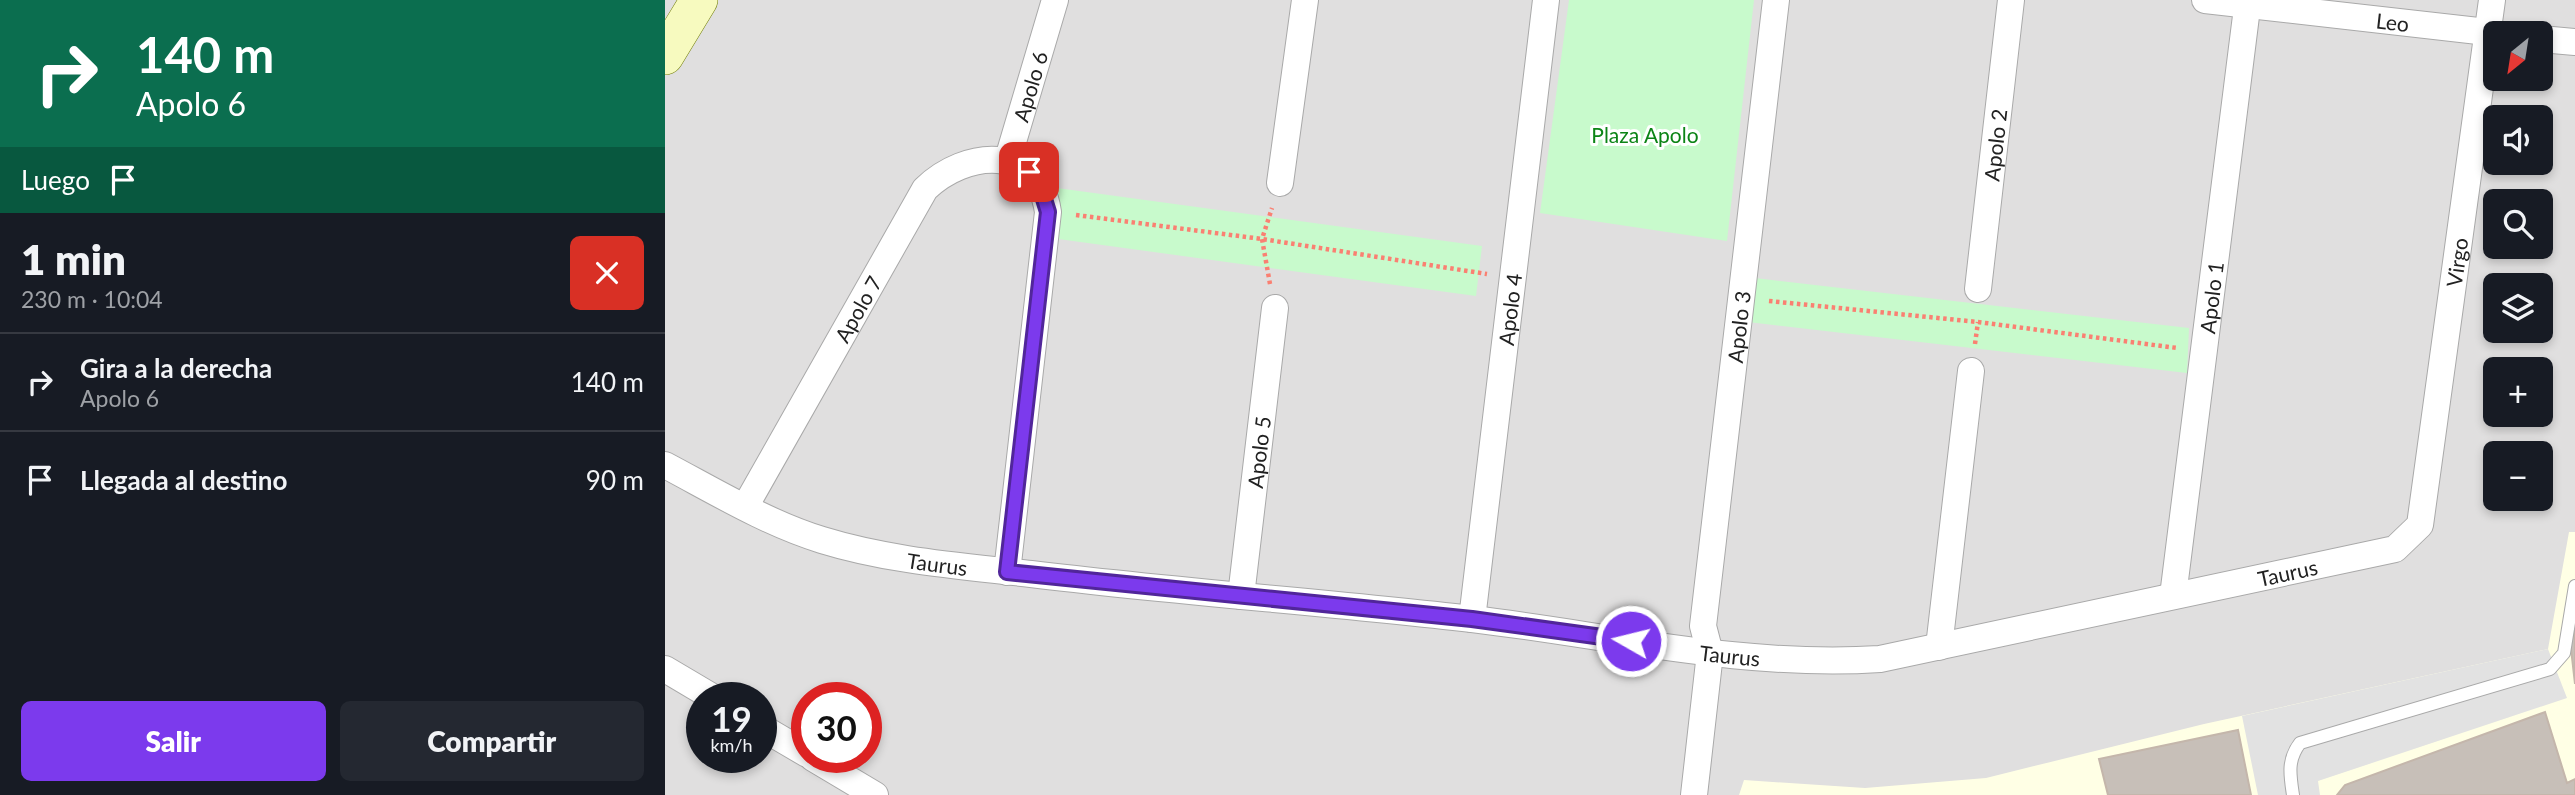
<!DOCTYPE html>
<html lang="es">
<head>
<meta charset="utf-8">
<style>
  body { margin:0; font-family:Lato,sans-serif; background:#242831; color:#f1f3f6; height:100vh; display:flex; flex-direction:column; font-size:26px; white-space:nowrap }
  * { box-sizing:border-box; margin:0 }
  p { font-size:23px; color:#9ea1a6 }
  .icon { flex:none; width:38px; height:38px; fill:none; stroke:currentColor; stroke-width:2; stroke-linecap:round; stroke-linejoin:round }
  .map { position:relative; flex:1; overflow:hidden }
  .panel { display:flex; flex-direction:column; background:#171b24; width:665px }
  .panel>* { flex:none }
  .banner { background:#0b6e4f; color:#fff; overflow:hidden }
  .needle { width:46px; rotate:210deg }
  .controls { position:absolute; left:1818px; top:21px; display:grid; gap:14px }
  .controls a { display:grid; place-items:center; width:70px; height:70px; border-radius:10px; background:#171b24; box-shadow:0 4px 10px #0003; font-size:35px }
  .speed { position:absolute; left:21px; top:682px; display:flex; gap:14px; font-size:35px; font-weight:700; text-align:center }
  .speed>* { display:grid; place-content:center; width:91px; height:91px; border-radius:50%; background:#171b24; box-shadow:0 4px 10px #0003; line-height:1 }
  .speed small { font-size:18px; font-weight:400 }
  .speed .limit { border:10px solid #d22; background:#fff; color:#111 }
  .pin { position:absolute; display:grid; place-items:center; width:60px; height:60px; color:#fff; margin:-30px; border-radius:14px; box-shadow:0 4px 10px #0006 }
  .me { position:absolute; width:77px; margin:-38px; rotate:278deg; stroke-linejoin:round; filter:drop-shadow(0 0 5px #0008) }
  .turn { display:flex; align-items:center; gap:24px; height:147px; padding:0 21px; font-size:32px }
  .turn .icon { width:91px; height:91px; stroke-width:2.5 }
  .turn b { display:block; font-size:49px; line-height:60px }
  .then { display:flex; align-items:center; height:66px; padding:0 21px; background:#0003; gap:14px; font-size:26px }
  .round { display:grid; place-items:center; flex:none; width:74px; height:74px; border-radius:10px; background:#242831 }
  .head { display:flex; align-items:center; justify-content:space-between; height:119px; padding:0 21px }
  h1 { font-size:42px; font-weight:800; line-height:52px }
  .action { display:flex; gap:14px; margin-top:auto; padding:14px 21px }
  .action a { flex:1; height:80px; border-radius:10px; background:#7c3aed; color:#fff; font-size:28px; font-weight:800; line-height:80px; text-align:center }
  .action a+a { background:#242831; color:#f1f3f6 }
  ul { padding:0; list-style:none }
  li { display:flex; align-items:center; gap:21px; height:98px; padding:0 21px; border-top:2px solid #363941 }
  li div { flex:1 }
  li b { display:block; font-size:26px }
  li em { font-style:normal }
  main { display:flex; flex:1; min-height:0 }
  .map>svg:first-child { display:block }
</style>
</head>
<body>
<main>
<section class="panel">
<div class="banner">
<div class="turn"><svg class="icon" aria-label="right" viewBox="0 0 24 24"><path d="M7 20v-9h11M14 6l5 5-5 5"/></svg><div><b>140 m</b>Apolo 6</div></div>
<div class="then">Luego<svg class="icon" aria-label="arrive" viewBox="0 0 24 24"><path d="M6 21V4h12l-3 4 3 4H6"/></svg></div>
</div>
<div class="head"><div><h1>1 min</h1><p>230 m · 10:04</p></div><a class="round" style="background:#d93025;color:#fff"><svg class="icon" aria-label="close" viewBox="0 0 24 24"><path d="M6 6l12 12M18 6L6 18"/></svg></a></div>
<ul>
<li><svg class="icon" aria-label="right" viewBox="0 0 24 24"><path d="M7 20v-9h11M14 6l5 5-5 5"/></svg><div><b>Gira a la derecha</b><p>Apolo 6</p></div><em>140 m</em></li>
<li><svg class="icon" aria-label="arrive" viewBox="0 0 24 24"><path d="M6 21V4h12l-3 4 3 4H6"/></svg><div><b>Llegada al destino</b></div><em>90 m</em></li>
</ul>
<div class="action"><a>Salir</a><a>Compartir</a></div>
</section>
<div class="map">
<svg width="1910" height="795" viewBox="0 0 1910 795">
  <rect width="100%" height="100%" fill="#f2efe9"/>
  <path fill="#e0dfdf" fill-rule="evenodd" d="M0 0H1910V795H0ZM1830 33H1876V79H1830ZM1830 117H1876V163H1830ZM1830 201H1876V247H1830ZM1830 285H1876V331H1830ZM1830 369H1876V415H1830ZM1830 453H1876V499H1830ZM37 698H96V758H37ZM142 698H201V758H142Z"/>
  <path fill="#ffffe5" d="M1904 532H1910V795H1074L1079 780 1200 788 1321 778 1539 724 1883 649Z"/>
  <path fill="#c8facc" d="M904 0H1089L1062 241 875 213Z
    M392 188 817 246 811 296 386 238Z
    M1090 278 1524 328 1522 373 1083 322Z"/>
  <path fill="#e2e2e2" d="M1883 649 1902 698 1653 781 1655 795H1593L1577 716Z"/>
  <path fill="#c7bfb8" stroke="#c4b6ab" stroke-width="2" d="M1904 631H1910V684Z
    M1880 712 1902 783 1910 779V795H1672L1680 785Z
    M1573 730 1586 795H1443L1434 759Z"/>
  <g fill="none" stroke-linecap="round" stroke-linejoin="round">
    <g stroke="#a9a9a9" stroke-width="14">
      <path id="lane" d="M1628 795C1625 775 1622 760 1635 743L1885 669 1899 653 1910 586"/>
    </g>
    <g stroke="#a9a9a9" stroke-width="28">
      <g id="street">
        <path id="s1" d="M1540 0 1831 33"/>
        <path d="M1876 39 1910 42"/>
        <path id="s2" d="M342 162 390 0"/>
        <path d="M615 183 640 0"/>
        <path id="s3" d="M1313 289 1346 0"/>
        <path id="s4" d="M0 465C51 492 102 523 157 540 225 561 297 566 366 574 513 592 660 602 807 619 942 635 1078 668 1215 659L1730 549 1755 525 1827 0"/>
        <path id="s5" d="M80 507 260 189C300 150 373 143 383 212L342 572"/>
        <path id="s6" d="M576 596 610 308"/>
        <path id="s7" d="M1508 596 1583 0"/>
        <path id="s8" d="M807 619 881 0"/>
        <path d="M1274 647 1306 371"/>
        <path d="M0 669 49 698"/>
        <path d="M96 727 142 754"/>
        <path d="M148 758 210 795"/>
        <path id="s9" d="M1029 795 1045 653 1038 626 1111 0"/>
      </g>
    </g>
    <g stroke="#707d05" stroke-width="38">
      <path id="secondary" d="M0 56 34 0"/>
    </g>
    <path stroke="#fa8072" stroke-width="4.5" stroke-dasharray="3.5 3.5" stroke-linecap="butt" d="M411 215 597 239 822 274
      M605 284 597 239 607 208
      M1104 301 1313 322 1512 348
      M1310 344 1313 322"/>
    <use href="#lane" stroke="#fff" stroke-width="12"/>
    <use href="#street" stroke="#fff" stroke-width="26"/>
    <use href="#secondary" stroke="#f7fabf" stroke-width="37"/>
  </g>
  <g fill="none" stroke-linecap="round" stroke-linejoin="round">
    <g stroke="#51269a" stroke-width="18">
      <path id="route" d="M364 172 374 183 383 212 342 572 807 619 966 641"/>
    </g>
    <use href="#route" stroke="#7c3aed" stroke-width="12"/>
  </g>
  <g text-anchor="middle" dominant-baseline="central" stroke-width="6" stroke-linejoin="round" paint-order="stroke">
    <g font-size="21" fill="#222" stroke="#fff">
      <text stroke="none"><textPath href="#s1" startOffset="189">Leo</textPath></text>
      <text stroke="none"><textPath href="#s2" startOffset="79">Apolo 6</textPath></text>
      <text stroke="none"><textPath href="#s3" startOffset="145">Apolo 2</textPath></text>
      <text stroke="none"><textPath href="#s4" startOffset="2067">Virgo</textPath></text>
      <text stroke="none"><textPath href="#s7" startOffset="301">Apolo 1</textPath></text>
      <text stroke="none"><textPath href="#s5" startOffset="228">Apolo 7</textPath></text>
      <text stroke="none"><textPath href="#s8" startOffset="312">Apolo 4</textPath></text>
      <text stroke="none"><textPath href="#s9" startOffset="472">Apolo 3</textPath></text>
      <text stroke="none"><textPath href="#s6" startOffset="145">Apolo 5</textPath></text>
      <text stroke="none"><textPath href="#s4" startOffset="292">Taurus</textPath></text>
      <text stroke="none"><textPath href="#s4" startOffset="1657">Taurus</textPath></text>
      <text stroke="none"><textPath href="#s4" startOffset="1090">Taurus</textPath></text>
    </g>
    <g font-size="21" fill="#0c8416" stroke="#fff">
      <text x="980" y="134">Plaza Apolo</text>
    </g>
  </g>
</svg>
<div class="controls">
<a><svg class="needle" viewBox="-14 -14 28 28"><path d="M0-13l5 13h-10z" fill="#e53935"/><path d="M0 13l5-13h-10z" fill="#9ea1a6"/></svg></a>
<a><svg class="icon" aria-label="sound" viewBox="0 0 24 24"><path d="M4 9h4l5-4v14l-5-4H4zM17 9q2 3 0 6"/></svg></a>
<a><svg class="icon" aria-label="search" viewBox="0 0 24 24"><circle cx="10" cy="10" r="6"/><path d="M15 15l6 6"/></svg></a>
<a><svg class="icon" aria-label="layers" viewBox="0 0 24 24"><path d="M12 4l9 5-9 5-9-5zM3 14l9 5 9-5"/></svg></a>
<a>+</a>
<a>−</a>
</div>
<div class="speed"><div>19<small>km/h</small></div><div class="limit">30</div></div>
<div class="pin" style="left:364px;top:172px;background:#d93025"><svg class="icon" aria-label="arrive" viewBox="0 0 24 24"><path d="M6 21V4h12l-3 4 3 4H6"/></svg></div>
<svg class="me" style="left:966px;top:641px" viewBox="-20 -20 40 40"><circle r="17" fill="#7c3aed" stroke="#fff" stroke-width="3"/><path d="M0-11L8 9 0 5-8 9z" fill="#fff"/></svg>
</div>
</main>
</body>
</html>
